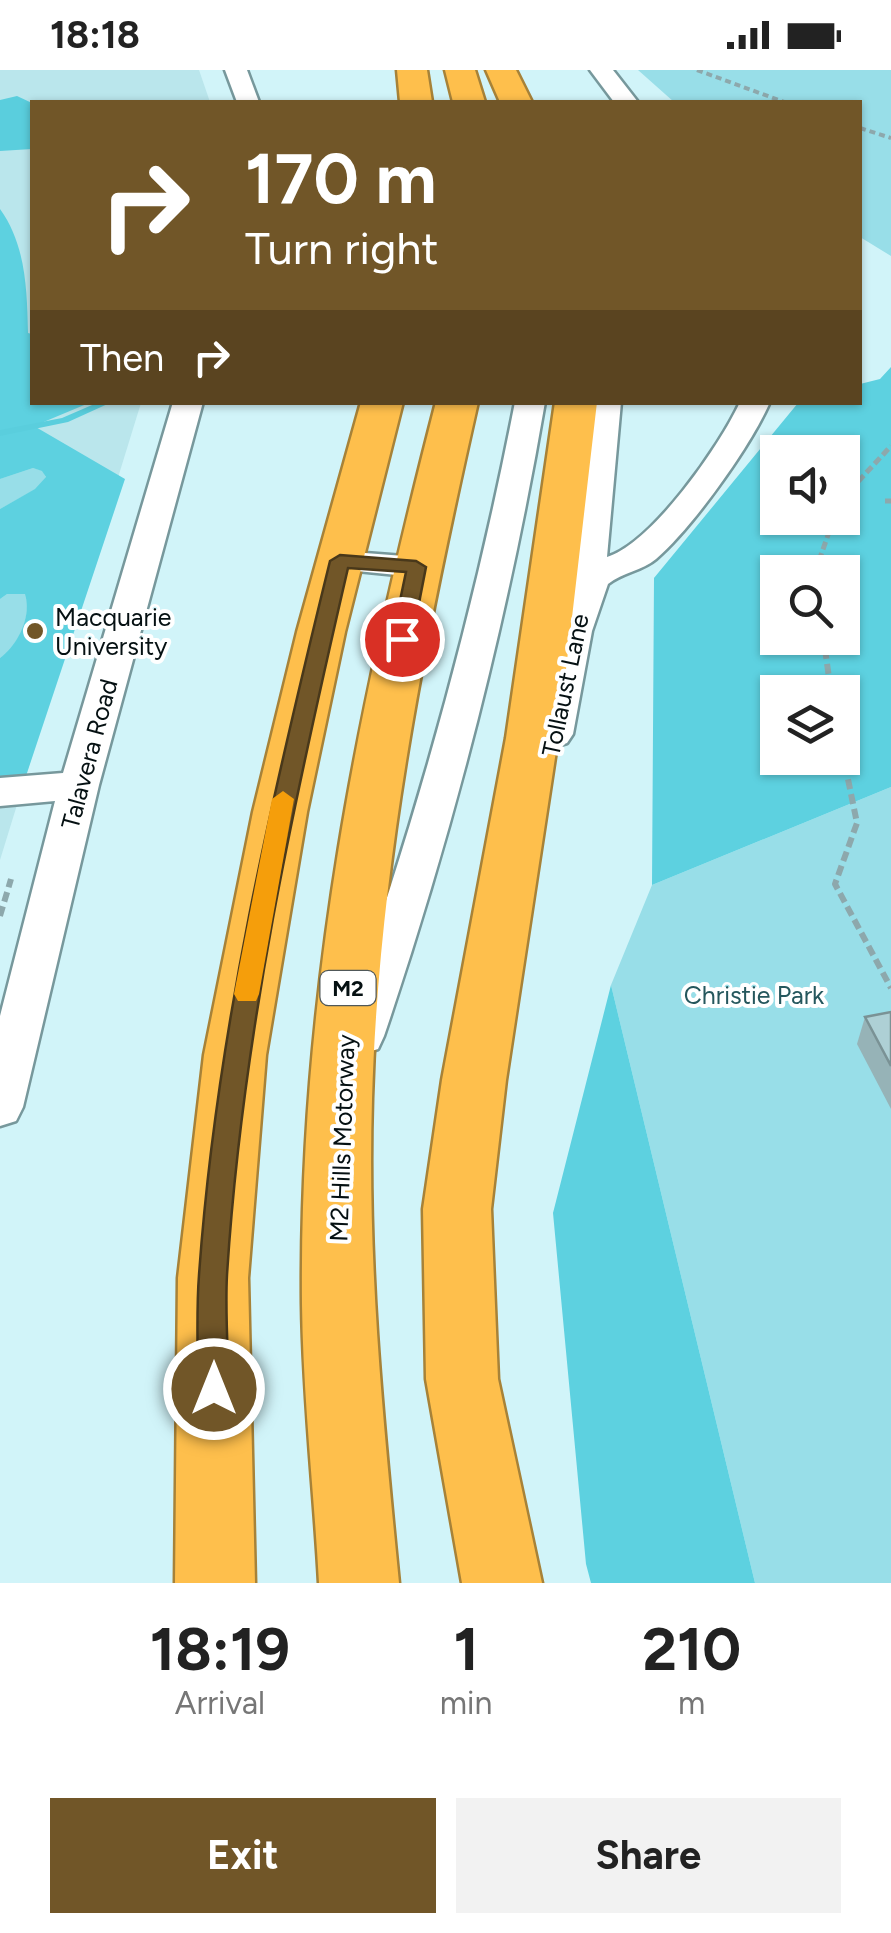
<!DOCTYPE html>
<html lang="en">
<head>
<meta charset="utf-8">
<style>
  body { margin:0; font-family:Figtree,sans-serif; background:#f2f2f2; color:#222; height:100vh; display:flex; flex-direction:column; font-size:38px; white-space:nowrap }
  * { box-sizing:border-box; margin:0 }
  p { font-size:32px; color:#767676 }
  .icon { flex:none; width:55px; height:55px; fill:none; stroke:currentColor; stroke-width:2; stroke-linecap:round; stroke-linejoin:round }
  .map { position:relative; height:1513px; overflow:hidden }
  .panel { display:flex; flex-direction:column; background:#fff; flex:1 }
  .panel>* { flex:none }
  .guide { position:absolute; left:30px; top:30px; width:832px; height:305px; border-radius:0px; box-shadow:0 2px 8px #0004; background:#715628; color:#fff; overflow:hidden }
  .controls { position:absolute; left:760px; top:365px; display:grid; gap:20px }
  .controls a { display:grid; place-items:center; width:100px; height:100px; border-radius:0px; background:#fff; box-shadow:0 2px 8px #0004; font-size:50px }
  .pin { position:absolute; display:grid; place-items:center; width:85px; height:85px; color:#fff; margin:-42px; border:5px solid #fff; border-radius:50%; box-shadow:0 2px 10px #0007 }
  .me { position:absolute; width:110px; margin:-55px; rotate:0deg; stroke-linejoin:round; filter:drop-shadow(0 0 8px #0008) }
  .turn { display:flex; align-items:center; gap:35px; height:210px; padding:0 50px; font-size:45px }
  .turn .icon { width:130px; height:130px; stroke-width:2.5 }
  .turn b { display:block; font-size:70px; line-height:85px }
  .then { display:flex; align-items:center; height:95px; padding:0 50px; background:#0003; gap:20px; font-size:38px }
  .eta { display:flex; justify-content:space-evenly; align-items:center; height:170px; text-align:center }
  .eta b { font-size:60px; font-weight:700; line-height:70px }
  .cta { display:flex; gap:20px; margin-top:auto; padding:20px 50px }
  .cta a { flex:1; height:115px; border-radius:0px; background:#715628; color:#fff; font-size:40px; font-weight:700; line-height:115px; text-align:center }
  .cta a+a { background:#f2f2f2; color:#222 }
  .status { display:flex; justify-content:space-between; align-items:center; height:70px; padding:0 50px; background:#fff; direction:ltr }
  .status svg { height:28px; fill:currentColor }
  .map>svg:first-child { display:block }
</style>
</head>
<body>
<div class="status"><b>18:18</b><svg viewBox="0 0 49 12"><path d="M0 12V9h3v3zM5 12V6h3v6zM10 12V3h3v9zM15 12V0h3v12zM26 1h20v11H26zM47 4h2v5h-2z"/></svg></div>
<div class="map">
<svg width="891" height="1513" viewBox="0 0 891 1513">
  <rect width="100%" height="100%" fill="#d1f4f9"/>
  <path fill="#bae6ec" d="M0 0H199L210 32H32V332L141 333 0 790Z"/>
  <path fill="#98dee8" d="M638 0H891V186L860 167V32H674Z
    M33 398 43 401 46 408 36 419 0 439V409Z
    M7 524H26C31 546 19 576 0 588V529Z
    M891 717V1513H755L611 915 652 815Z"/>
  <path fill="#5dd1e0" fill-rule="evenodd" d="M0 139C26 175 27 220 28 263L32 264V332L89 333 34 356 125 409 26 706 0 708V588C18 575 32 546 25 524H7L0 529V439L35 419 46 407 42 401 33 398 0 409Z
    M891 297V717L652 815 654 508 798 333 860 332V314L880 309ZM842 382V448H778V382ZM778 502H842V568H778ZM778 622H842V688H778Z
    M611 915 755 1513H591L586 1494 553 1143Z"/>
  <path fill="#5acedd" d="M17 26 32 33V79L0 81V30Z"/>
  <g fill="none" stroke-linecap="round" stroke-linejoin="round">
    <path fill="#5acedd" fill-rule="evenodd" d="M99 332H112L68 352 0 366V360L62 348Z"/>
    <g stroke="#77989c" stroke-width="5">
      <path id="minor" d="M225 0H247L259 32H237Z
        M590 0H613L638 32H614Z
        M173 332H203L99 715 23 1037 16 1051 0 1056V946L55 731 0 736V708L63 703Z
        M515 332H545C508 548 454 759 384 966L378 979 362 984 346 979 340 966C414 759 473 548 515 332Z
        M591 332H621L607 487C652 473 720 376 740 332H770C750 377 693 457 656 489 642 501 623 502 608 514L592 561 573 664 567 673 554 677 541 673 535 664 551 583 567 528Z
        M339 481 417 487 429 490 434 497 429 504 417 507 327 498 322 491 327 484Z"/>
    </g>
    <g stroke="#a78238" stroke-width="5">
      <path id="highway" d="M397 0H427L432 32H400Z
        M445 0H475L485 32H453Z
        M486 0H516L532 32H500Z
        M361 332H403L345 562 307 742 266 985 248 1208 255 1513H175L178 1208 204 985 253 742 297 562Z
        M436 332H478C426 562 379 793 372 1029 367 1193 383 1350 399 1513H319C314 1420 303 1327 302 1234 299 921 358 634 436 332Z
        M555 332H597L558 668 506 1010 491 1139 498 1309 542 1513H462L426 1309 423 1139 442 1010 506 668Z"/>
    </g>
    <path stroke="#8da8ac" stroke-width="4" stroke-dasharray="6 4" stroke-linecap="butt" d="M697 0 784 32
      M860 58 891 68"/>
    <path stroke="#8da8ac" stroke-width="5" stroke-dasharray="8 4" stroke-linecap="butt" d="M842 429 891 376
      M885 431H891
      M815 502 834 448
      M823 568 825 581"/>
    <path stroke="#8da8ac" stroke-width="6" stroke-dasharray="10 5" stroke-linecap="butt" d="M825 579 831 622
      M842 680 857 753 835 814 891 918
      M0 846 11 809"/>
    <use href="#minor" fill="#fff" fill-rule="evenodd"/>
    <use href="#highway" fill="#febf4c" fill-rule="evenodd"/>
  </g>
  <path fill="#96b3b7" d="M891 942V1039L857 974 865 947Z"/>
  <path fill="#aed0d5" stroke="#7a9295" stroke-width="2.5" d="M891 942V996L865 947Z"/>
  <path fill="#715628" stroke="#49381a" stroke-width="2.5" d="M340 485 416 491 426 497 412 569 402 575 392 569 406 502 348 498C294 731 242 965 227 1205 225 1243 228 1281 229 1319L224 1329 214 1333 203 1329 198 1319C198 1281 196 1243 199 1205 216 963 272 727 330 491Z"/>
  <path fill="#f59e0b" d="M283 721 294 729 259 924 256 931H238L234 924 272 729Z"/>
  <circle fill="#715628" stroke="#fff" stroke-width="4" cx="35" cy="561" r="10"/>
  <g text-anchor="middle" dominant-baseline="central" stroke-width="8" stroke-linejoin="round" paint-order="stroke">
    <rect fill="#fff" stroke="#505859" stroke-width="2.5" x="320.5" y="901" width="55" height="34" rx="8"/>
    <g font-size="22" font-weight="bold" fill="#051012">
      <text x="348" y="918">M2</text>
    </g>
    <g font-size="25" fill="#051012" stroke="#fff" text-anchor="start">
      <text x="55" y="547">Macquarie<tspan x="55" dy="29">University</tspan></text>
    </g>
    <g font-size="25" fill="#051012" stroke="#fff">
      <text transform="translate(565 615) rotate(-78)">Tollaust Lane</text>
      <text transform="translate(89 684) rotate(-75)">Talavera Road</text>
      <text transform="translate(342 1068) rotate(-88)">M2 Hills Motorway</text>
    </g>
    <g font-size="25" fill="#25575d" stroke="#fff">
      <text x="754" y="925">Christie Park</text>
    </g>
  </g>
</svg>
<div class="controls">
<a><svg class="icon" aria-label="sound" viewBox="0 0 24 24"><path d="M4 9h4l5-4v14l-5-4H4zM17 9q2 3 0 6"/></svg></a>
<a><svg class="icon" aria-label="search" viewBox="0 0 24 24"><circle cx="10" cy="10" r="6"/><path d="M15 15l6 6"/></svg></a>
<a><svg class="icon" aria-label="layers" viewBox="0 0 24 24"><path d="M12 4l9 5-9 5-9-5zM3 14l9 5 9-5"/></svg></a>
</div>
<div class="pin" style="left:402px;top:569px;background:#d93025"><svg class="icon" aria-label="arrive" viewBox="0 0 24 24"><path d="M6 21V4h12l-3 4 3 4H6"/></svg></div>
<svg class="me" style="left:214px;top:1319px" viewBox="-20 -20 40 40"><circle r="17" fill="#715628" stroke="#fff" stroke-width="3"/><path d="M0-11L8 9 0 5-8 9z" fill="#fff"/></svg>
<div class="guide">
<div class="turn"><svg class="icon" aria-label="right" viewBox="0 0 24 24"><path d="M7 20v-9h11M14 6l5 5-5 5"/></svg><div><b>170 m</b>Turn right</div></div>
<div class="then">Then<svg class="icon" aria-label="right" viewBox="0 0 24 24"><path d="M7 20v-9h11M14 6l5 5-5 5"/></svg></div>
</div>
</div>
<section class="panel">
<div class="eta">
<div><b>18:19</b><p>Arrival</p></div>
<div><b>1</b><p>min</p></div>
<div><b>210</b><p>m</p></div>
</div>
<div class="cta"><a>Exit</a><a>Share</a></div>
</section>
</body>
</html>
